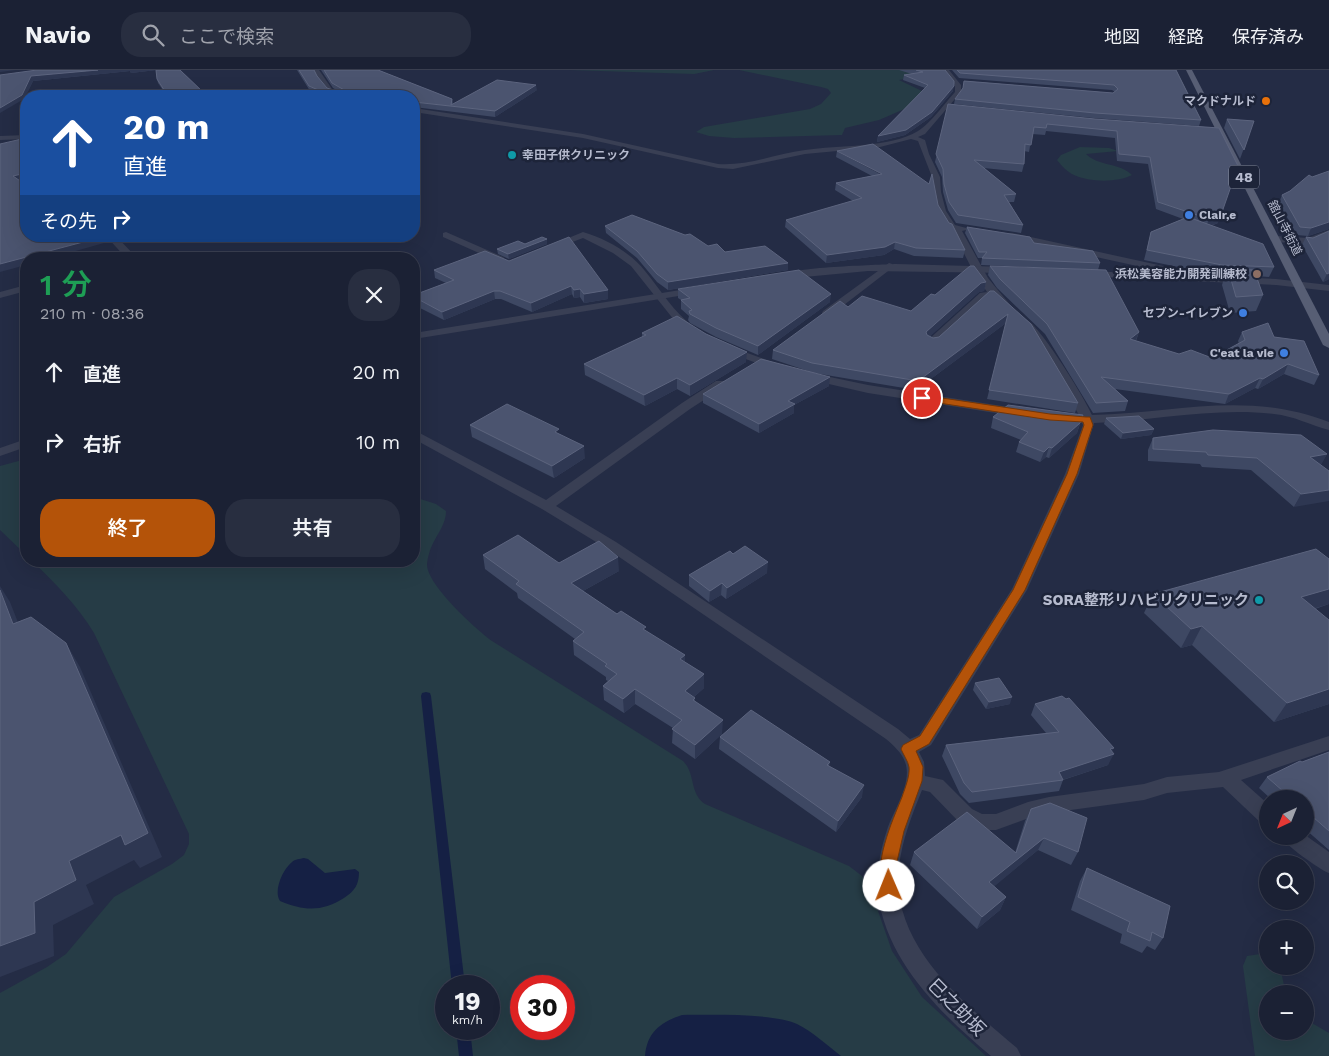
<!DOCTYPE html>
<html lang="ja">
<head>
<meta charset="utf-8">
<style>
  body { margin:0; font-family:"Work Sans","Noto Sans JP",sans-serif; background:#282e40; color:#f1f3f6; height:100vh; display:flex; flex-direction:column; font-size:19px; white-space:nowrap }
  * { box-sizing:border-box; margin:0 }
  p { font-size:16px; color:#a0a3ac }
  .icon { flex:none; width:28px; height:28px; fill:none; stroke:currentColor; stroke-width:2; stroke-linecap:round; stroke-linejoin:round }
  .map { position:relative; flex:1; overflow:hidden }
  .side { position:absolute; left:20px; top:182px; width:400px; height:315px; display:flex; flex-direction:column; background:#1b2134; border-radius:20px; box-shadow:0 5px 20px #0002,0 0 0 1px #393e4f }
  .side>* { flex:none }
  .top-card { position:absolute; left:20px; top:20px; width:400px; height:152px; border-radius:20px; box-shadow:0 5px 20px #0002,0 0 0 1px #393e4f; background:#1a4fa0; color:#fff; overflow:hidden }
  .needle { width:32px; rotate:223deg }
  .controls { position:absolute; left:1259px; top:720px; display:grid; gap:10px }
  .controls a { display:grid; place-items:center; width:55px; height:55px; border-radius:50%; background:#1b2134; box-shadow:0 5px 20px #0002,0 0 0 1px #393e4f; font-size:25px }
  .speed { position:absolute; left:435px; top:905px; display:flex; gap:10px; font-size:25px; font-weight:700; text-align:center }
  .speed>* { display:grid; place-content:center; width:65px; height:65px; border-radius:50%; background:#1b2134; box-shadow:0 5px 20px #0002,0 0 0 1px #393e4f; line-height:1 }
  .speed small { font-size:12px; font-weight:400 }
  .speed .limit { border:8px solid #d22; background:#fff; color:#111 }
  .pin { position:absolute; display:grid; place-items:center; width:42px; height:42px; color:#fff; margin:-21px; border:2px solid #fff; border-radius:50%; box-shadow:0 1px 5px #0007 }
  .me { position:absolute; width:55px; margin:-28px; rotate:359deg; stroke-linejoin:round; filter:drop-shadow(0 0 4px #0008) }
  .turn { display:flex; align-items:center; gap:18px; height:105px; padding:0 20px; font-size:22px }
  .turn .icon { width:65px; height:65px; stroke-width:2.5 }
  .turn b { display:block; font-size:35px; line-height:42px }
  .then { display:flex; align-items:center; height:48px; padding:0 20px; background:#0003; gap:10px; font-size:19px }
  .round { display:grid; place-items:center; flex:none; width:52px; height:52px; border-radius:20px; background:#282e40 }
  .summary { display:flex; align-items:center; justify-content:space-between; height:85px; padding:0 20px }
  h1 { font-size:30px; font-weight:600; line-height:38px; color:#1e9e55 }
  .action { display:flex; gap:10px; margin-top:auto; padding:10px 20px }
  .action a { flex:1; height:58px; border-radius:20px; background:#b45309; color:#fff; font-size:20px; font-weight:600; line-height:58px; text-align:center }
  .action a+a { background:#282e40; color:#f1f3f6 }
  ul { padding:0; list-style:none }
  li { display:flex; align-items:center; gap:15px; height:70px; padding:0 20px }
  li div { flex:1 }
  li b { display:block; font-size:19px }
  li em { font-style:normal }
  header { display:flex; align-items:center; gap:30px; box-sizing:border-box; height:70px; padding:0 25px; background:#1b2134; border-bottom:1px solid #393e4f }
  header strong { font-size:24px }
  nav { display:flex; gap:28px; margin-inline-start:auto; font-size:18px }
  .search { width:350px; height:45px; background:#282e40; display:flex; align-items:center; gap:12px; box-sizing:border-box; padding:0 18px; border-radius:20px; color:#a0a3ac; font-size:19px }
  .map>svg:first-child { display:block }
</style>
</head>
<body>
<header>
<strong>Navio</strong>
<div class="search"><svg class="icon" aria-label="search" viewBox="0 0 24 24"><circle cx="10" cy="10" r="6"/><path d="M15 15l6 6"/></svg>ここで検索</div>
<nav><a>地図</a><a>経路</a><a>保存済み</a></nav>
</header>
<div class="map">
<svg width="1329" height="986" viewBox="0 0 1329 986">
  <rect width="100%" height="100%" fill="#242c45"/>
  <path fill="#263c46" fill-rule="evenodd" d="M569 0H714L694 4Z
    M739 0H912L914 7 899 10 922 21 909 37 879 50 845 58 842 65 734 68 709 66 696 62 704 57 810 39 821 34 831 23 828 19 821 17Z
    M1080 77 1109 78 1118 81 1086 84C1097 96 1121 93 1132 105 1117 113 1089 112 1074 105 1067 102 1061 95 1057 90L1061 85Z
    M26 389V485L0 460V396Z
    M414 427 436 434 446 441C446 457 433 468 429 484 428 487 427 492 427 495 428 516 476 559 492 571L683 691C696 704 689 723 705 734L849 796 862 806 870 818 892 881 922 927 986 986H0V923L47 897 66 884 114 827 172 794 184 785 189 774V764L94 563C77 535 56 514 32 491H414ZM446 916H489V959H446ZM521 916H564V959H521Z
    M1260 884 1267 889 1268 896H1276L1282 906 1286 924H1268V961H1305V949L1329 963V986H1255L1243 896 1247 886Z"/>
  <path fill="#152044" d="M304 788 308 789 325 803 355 799 359 802C359 814 355 821 344 828 322 842 304 841 280 831 273 821 283 799 292 792 295 789 300 789 304 788Z
    M682 945C710 945 775 943 797 954 813 962 827 975 841 986H645C647 962 661 952 682 945Z"/>
  <g fill="none" stroke-linecap="round" stroke-linejoin="round">
    <path fill="#152044" fill-rule="evenodd" d="M426 622 430 623 431 626 465 916H452L421 626 422 623Z
      M456 959H470L473 986H459Z"/>
    <path fill="#393f54" fill-rule="evenodd" d="M313 0H319L332 19 345 26C328 26 322 13 313 0Z
      M943 0H949L961 15V22L925 64 918 67 925 70 929 84 940 107 941 122 946 141 955 155 970 159 962 161 988 208 1011 236 1010 238H1002L992 227 987 228 936 274 932 275 926 272 928 270 980 223 987 222 972 199 952 160 949 159 938 141 933 122 932 107 918 71 911 69 880 77 805 84 733 99 718 98 583 68 414 42V38L583 64 718 94C747 96 776 84 805 80 838 75 890 78 918 61 930 54 945 33 955 22V15Z
      M26 65V69L0 70V66Z
      M1329 160V166L1309 174 1276 172 1271 169 1276 166 1308 168Z
      M446 162 503 187 505 189 503 191H497L443 167V163Z
      M583 162C606 169 630 182 645 201 661 220 673 242 694 257L695 259 694 261H686L678 255 631 196 613 183 583 168 554 179 549 176Z
      M1012 163 1186 201 1189 202 1194 208 1189 211 1183 206 1009 168V164Z
      M106 166H116L138 189H127Z
      M889 193 892 194V198L831 245H823L822 243 823 241Z
      M26 215V221L0 228V222Z
      M1025 249C1038 252 1086 330 1092 345 1176 343 1247 320 1329 352V360C1310 355 1294 346 1274 344 1214 337 1154 351 1094 353L1079 404 1027 520 931 675 919 682 924 692 925 706 943 710 972 739 982 744H996L1028 732 1049 727 1144 714 1167 707 1219 702 1329 666V680L1241 710 1268 734V755L1261 753 1223 717 1167 723 1144 730 1049 743 1029 748 996 760H980L958 751 930 722 922 720C912 745 902 770 899 797 890 875 964 933 1017 978L1021 986H991C942 945 886 891 878 824 876 803 880 781 887 760 893 741 913 713 905 692 902 683 893 675 886 669L606 478 542 439 414 369V360L546 430 682 333 716 311H724L726 314 724 317 690 339 556 436 616 472 898 659 910 669 919 665 1012 519 1065 404 1083 355 1082 353 1058 351 1056 348 1062 344 1079 345 1035 269 1020 252Z
      M728 276 781 295 783 297 777 300 773 299 724 281 722 279 724 277Z
      M811 303 868 315 1022 339 1028 343 1022 347 868 323 807 309 805 307Z
      M1305 765 1329 782V803C1320 800 1284 774 1280 766Z"/>
    <path fill="#393f54" fill-rule="evenodd" d="M896 194 1009 197 1014 200 1009 203 868 201 783 209 778 206C789 197 877 195 896 194Z
      M1087 201 1276 209 1329 215V221L1276 215 1084 206V202Z
      M699 217 704 220 703 222 414 269V263Z
      M26 369V377L0 386V378Z"/>
    <path fill="#575e74" fill-rule="evenodd" d="M1186 0H1192L1329 264V278L1323 275Z"/>
  </g>
  <path fill="#3e4863" d="M37 0H180L203 22 204 26H167L158 13 157 9 156 0 131 3 130 1 33 11 24 29Z
    M297 0H314L317 6 327 18 338 22 342 23 333 18 321 0H378L452 29 453 34 537 20 495 47 414 37V26H322L310 21Z
    M899 0H945L953 21 931 47 905 65 877 72 878 66 925 18 903 10 904 5 912 4Z
    M952 0H1176L1201 50 1199 56 1093 48 954 34 955 29 963 19 964 11 1113 23 1115 22 1112 20 959 8Z
    M948 34 1095 49 1219 58 1218 153 1211 156 1274 197 1269 207 1256 206 1263 225 1256 241 1230 243 1222 215 1225 205H1218L1144 190 1151 162 1183 149 1156 139 1148 94 1117 91 1115 68 1046 61 1045 65 1032 64 1029 82 1024 81V94L1022 102 984 98 1016 124 1014 132H1009L1023 155 1021 163 956 153 948 140 943 122 942 107 935 92Z
    M1227 49 1254 51 1240 89 1224 58Z
    M837 81 938 135 965 180 963 188 914 186 894 179 884 185 826 193 785 157 786 150 853 131 835 120 836 113 872 106 836 87Z
    M1290 121 1329 159 1308 166 1297 165 1279 133 1282 125Z
    M605 156 708 176 725 182 788 193V200L668 220 657 212 637 188 606 163Z
    M967 157 1034 173 1100 193 1098 200 981 195 982 188H978L965 163Z
    M1329 161V209L1323 212 1302 175 1306 167 1313 168Z
    M547 169V174L509 189 498 184 497 179 525 174Z
    M509 191 608 220V229L584 233 580 227 574 228 572 224 532 242 501 229H495L444 250 414 235V225L446 213 435 208 434 200Z
    M990 196 1139 262 1136 271 1179 284 1212 288 1239 274 1238 271 1242 262 1274 267 1319 305 1314 315 1284 304 1258 319 1255 318 1225 334 1115 319 1128 331 1125 341 1093 343 1045 264 997 218 988 205Z
    M986 212 984 221 979 222 930 266 933 268 939 267 990 221 1078 333 1075 343 987 329 1006 253 916 320 814 303 829 316 794 335V343L759 363 703 333V324L808 301 772 289 773 280 848 237 911 241 935 225Z
    M678 219 830 232 758 285 716 267 690 253 688 250 689 246 681 239V230L678 228Z
    M642 263 746 292 690 326 677 319 645 336 585 305 584 294 642 267Z
    M1083 345 1077 363 1049 388 1046 387 1040 392 1016 382 1019 372 1021 370 991 358 993 347Z
    M1106 348 1154 359 1151 365 1121 369 1104 354Z
    M470 355 560 364 585 388 554 408 472 367Z
    M1153 368 1327 384 1294 437 1251 400 1202 397 1200 394 1148 391V380Z
    M483 485 559 493 619 501 583 521 617 544 685 585V592L704 604V618L694 627 695 631 722 664 695 689 672 673 673 658 635 634 624 643 604 630 603 616 608 611 606 610V607L574 585 573 571 575 569 518 528 517 523 485 499Z
    M1329 489V534L1315 539 1329 550V634L1274 652 1192 575 1181 578 1144 543 1153 524Z
    M767 503 726 529 721 525 709 532 689 516V505Z
    M975 613 1010 634 986 639 973 620Z
    M1035 634 1112 682 1108 695 1063 710 1059 721 969 733 960 724 942 686 946 675 1046 663 1031 645Z
    M720 667 830 692 829 696 862 727 836 762 719 679Z
    M1329 682V780L1305 759V729H1271L1259 718 1267 707 1302 692Z
    M1031 739 1078 782 1071 795 1038 780 994 816 1006 827 1000 840 977 859 910 795 914 782 1015 783 1025 751Z
    M1087 798 1163 868 1155 880 1147 876 1142 883 1120 873 1122 864 1071 840 1080 811Z"/>
  <path fill="#2e3752" d="M0 0H16L0 2Z
    M98 0H157L131 3 130 1 33 11 24 29 0 43V38L31 6Z
    M536 15 537 20 495 47V41Z
    M954 16 953 21 931 47 905 65 877 72 878 66Z
    M203 22 204 26H174Z
    M339 23 340 26H330V25Z
    M26 103V109L16 112 13 106Z
    M1221 145 1218 153 1206 157 1209 149Z
    M1329 152V159L1308 166 1311 158Z
    M102 167 104 173 47 189H26V195L0 202V194Z
    M547 169V174L509 189 508 184Z
    M895 172 894 179 884 185 826 193 827 185Z
    M788 193V200L668 220V212Z
    M1329 203V209L1323 212 1327 204Z
    M986 212 984 221 979 222 925 271 926 262 981 213Z
    M571 216 572 224 532 242 531 233Z
    M580 219V227L574 228V220Z
    M608 220V229L584 233V224Z
    M494 221 495 229 444 250 442 242Z
    M831 224 830 232 758 285V276Z
    M1008 244 1006 253 916 320 918 311Z
    M1139 262 1135 272 1130 269Z
    M747 282 746 292 690 326V315Z
    M1288 294 1284 304 1258 319 1263 309Z
    M830 307 829 316 794 335V343L759 363V354L788 331Z
    M677 308V319L645 336 644 325Z
    M1260 308 1255 318 1225 334 1229 324Z
    M1080 353 1077 363 1049 388 1052 378Z
    M1154 359 1151 365 1121 369 1123 363Z
    M584 376 585 388 554 408 552 396Z
    M1049 377 1046 387 1040 392 1044 382Z
    M1327 384 1320 397 1310 387Z
    M1329 420V431L1294 437 1301 424Z
    M618 487 619 501 572 527 571 513Z
    M768 492 767 503 726 529 727 518Z
    M722 513 721 525 709 532 710 521Z
    M0 516 10 532 28 578 13 554 0 520Z
    M1329 519V534L1289 546 1301 527Z
    M1202 556 1192 575 1181 578 1191 559Z
    M66 573 80 597 162 787 140 798 134 790 86 815 94 834 53 855 54 886 0 907V876L34 832 69 791 121 765Z
    M685 585V599L680 589Z
    M704 604V618L685 635V621Z
    M635 619V634L624 643 623 629Z
    M1329 619V634L1274 652 1287 633Z
    M1012 627 1010 634 986 639 989 632Z
    M723 650 722 664 695 689V675Z
    M1114 678 1110 685 1114 684 1108 695 1062 710 1059 702Z
    M864 715 862 727 836 762 838 751Z
    M1044 768 1038 780 984 825 989 812Z
    M1006 827 1000 840 977 859 982 847Z"/>
  <path fill="#4b546f" stroke="#5c647e" d="M37 0H98L31 6 22 25 0 38V5Z
    M156 0H180L203 22 174 26H168L157 9Z
    M299 0H314L317 6 327 18 338 22 344 23 346 21 332 13 324 0H378L452 29 451 35 497 10 536 15 495 41 414 32V26H368L339 23 330 25 309 16Z
    M916 0H945L954 11V16L932 42 906 60 878 66 928 15 904 5 923 2Z
    M957 0H1176L1201 50 1095 43 955 29 963 18 964 11 1113 23 1118 19 1114 15 960 3Z
    M948 34 1095 49 1219 58 1238 96 1221 145 1209 149 1158 132 1150 87 1119 84 1117 61 1047 54 1046 58 1034 57 1031 75 1025 74 1024 94 974 90 1016 124 1004 125 1023 155 958 145 949 132 944 114 943 99 936 84Z
    M1227 49 1254 51 1244 80Z
    M26 68V103L13 106 26 115V166H101L102 167 0 194V74Z
    M873 74 929 114 932 104 938 135 949 153 952 154 965 180 916 178 895 172 885 177 827 185 786 150 862 128 836 113 882 104 837 81Z
    M1329 101V152L1311 158 1300 157 1282 125 1290 121 1309 105 1312 107Z
    M632 145 685 165 690 164 708 176 717 174 725 182 765 176 788 193 668 212 657 204 637 181 605 156Z
    M1188 147 1263 174 1274 197 1222 195 1147 180 1151 162Z
    M967 157 1030 167 1034 173 1093 181 1100 193 982 188 987 182H979Z
    M1329 161V203L1327 204 1306 167 1313 168Z
    M542 167 547 169 508 184 497 179 518 171 525 174Z
    M569 167 608 220 584 224 580 219 574 220 571 216 531 233 500 221H494L442 242 414 227V225L454 210 434 200 485 181 509 191Z
    M190 182 201 189H169Z
    M970 196H974L986 212 981 213 926 262 927 265 933 268 939 267 990 221H994L1031 254 1078 333 989 320 1008 244 918 311 812 293 773 280 840 231 848 237 862 226 911 241 931 224 935 225Z
    M990 196 1106 200 1139 262 1130 269 1179 284 1191 280 1212 288 1245 270 1242 262 1268 253 1274 267 1304 271 1319 305 1288 294 1263 309 1260 308 1229 324 1101 307 1128 331 1096 333 1047 254 1000 209Z
    M1228 199 1254 200 1263 225 1236 227Z
    M799 200 831 224 758 276 716 258 690 244 689 241 692 240 681 230 690 228 678 219Z
    M677 246 706 264 747 282 690 315 677 308 644 325 584 294 646 265 642 263Z
    M761 289 830 307 788 331 795 334 759 354 703 324Z
    M507 334 559 359 555 362 584 376 552 396 470 355Z
    M1008 335 1083 345 1080 353 1052 378 1049 377 1044 382 1019 372 1028 362 993 347Z
    M1139 346 1154 359 1123 363 1106 348Z
    M1213 360 1301 365 1327 384 1310 387 1329 401V420L1301 424 1257 388 1208 385 1206 382 1153 379V368Z
    M518 465 559 493 599 471 618 487 571 513 617 544 621 541 646 557 643 559 685 585 680 589 704 604 685 621 695 628 693 630 723 650 695 675 672 659 682 650 635 619 623 629 603 616 617 604 605 596 607 594 573 571 584 562 516 514 519 511 483 485Z
    M745 476 768 492 727 518 722 513 710 521 689 505 730 481 733 484Z
    M1316 479 1329 489V519L1301 527 1329 550V619L1287 633 1202 556 1191 559 1153 524Z
    M0 520 13 554 31 547 66 573 148 763 125 775 121 765 69 791 76 810 34 832 35 863 0 876Z
    M999 608 1012 627 989 632 975 613Z
    M1062 626 1066 629 1069 628 1114 678 1110 679 1114 684 1059 702 1063 710 972 722 964 713 946 675 1059 662 1035 634Z
    M751 640 830 692 827 695 864 715 838 751 720 667Z
    M1329 682V761L1305 740V729H1292L1267 707 1300 691 1302 692Z
    M1050 733 1087 748 1078 782 1044 768 989 812 1006 827 982 847 914 782 967 742 1016 783 1031 739Z
    M1087 798 1170 836 1163 868 1152 862 1150 871 1127 861 1130 852 1078 827Z"/>
  <path fill="#b45309" stroke="#753606" d="M922 325 1050 344 1086 347H1090L1093 355 1077 404 1025 520 929 674 916 681 923 697 922 711 904 761 896 796 897 816 895 821 889 823 884 821C872 795 892 752 902 727 905 718 910 706 909 697 908 691 903 684 901 679L903 675 920 666 1013 520 1067 404 1084 355 1083 352 1050 350 919 330 917 328Z"/>
  <circle fill="#e8710a" stroke="#1d2439" stroke-width="2" cx="1266" cy="31" r="5"/>
  <g fill="#0f9aa8" stroke="#1d2439" stroke-width="2">
    <circle cx="512" cy="85" r="5"/>
    <circle cx="1259" cy="530" r="5"/>
  </g>
  <g fill="#3f7fe0" stroke="#1d2439" stroke-width="2">
    <circle cx="1189" cy="145" r="5"/>
    <circle cx="1243" cy="243" r="5"/>
    <circle cx="1284" cy="283" r="5"/>
  </g>
  <circle fill="#8d6e63" stroke="#1d2439" stroke-width="2" cx="1257" cy="204" r="5"/>
  <g text-anchor="middle" dominant-baseline="central" stroke-width="5" stroke-linejoin="round" paint-order="stroke">
    <g font-size="12" font-weight="bold" fill="#b6bbce" stroke="#1d2439" text-anchor="end">
      <text x="1256" y="31">マクドナルド</text>
      <text x="522" y="85" text-anchor="start">幸田子供クリニック</text>
      <text x="1199" y="145" text-anchor="start">Clair,e</text>
      <text x="1247" y="204">浜松美容能力開発訓練校</text>
      <text x="1233" y="243">セブン-イレブン</text>
      <text x="1274" y="283">C'eat la vie</text>
    </g>
    <g font-size="12" fill="#b6bbce" stroke="#1d2439">
      <text transform="translate(1285 158) rotate(63)">舘山寺街道</text>
    </g>
    <rect fill="#1d2439" stroke="#888ea1" stroke-width="1" x="1229" y="95.5" width="30" height="23" rx="4"/>
    <g font-size="14" font-weight="bold" fill="#b6bbce">
      <text x="1244" y="107">48</text>
    </g>
    <g font-size="15" font-weight="bold" fill="#b6bbce" stroke="#1d2439" text-anchor="end">
      <text x="1249" y="530">SORA整形リハビリクリニック</text>
    </g>
    <g font-size="18" fill="#b6bbce" stroke="#1d2439">
      <text transform="translate(957 937) rotate(45)">巳之助坂</text>
    </g>
  </g>
</svg>
<div class="controls">
<a><svg class="needle" viewBox="-14 -14 28 28"><path d="M0-13l5 13h-10z" fill="#e53935"/><path d="M0 13l5-13h-10z" fill="#a0a3ac"/></svg></a>
<a><svg class="icon" aria-label="search" viewBox="0 0 24 24"><circle cx="10" cy="10" r="6"/><path d="M15 15l6 6"/></svg></a>
<a>+</a>
<a>−</a>
</div>
<div class="speed"><div>19<small>km/h</small></div><div class="limit">30</div></div>
<div class="pin" style="left:922px;top:328px;background:#d93025"><svg class="icon" aria-label="arrive" viewBox="0 0 24 24"><path d="M6 21V4h12l-3 4 3 4H6"/></svg></div>
<svg class="me" style="left:889px;top:816px" viewBox="-20 -20 40 40"><circle r="19" fill="#fff"/><path d="M0-13L10 11 0 6-10 11z" fill="#b45309"/></svg>
<div class="top-card">
<div class="turn"><svg class="icon" aria-label="ahead" viewBox="0 0 24 24"><path d="M12 20V5M6 11l6-6 6 6"/></svg><div><b>20 m</b>直進</div></div>
<div class="then">その先<svg class="icon" aria-label="right" viewBox="0 0 24 24"><path d="M7 20v-9h11M14 6l5 5-5 5"/></svg></div>
</div>
<section class="side">
<div class="summary"><div><h1>1 分</h1><p>210 m · 08:36</p></div><a class="round"><svg class="icon" aria-label="close" viewBox="0 0 24 24"><path d="M6 6l12 12M18 6L6 18"/></svg></a></div>
<ul>
<li><svg class="icon" aria-label="ahead" viewBox="0 0 24 24"><path d="M12 20V5M6 11l6-6 6 6"/></svg><div><b>直進</b></div><em>20 m</em></li>
<li><svg class="icon" aria-label="right" viewBox="0 0 24 24"><path d="M7 20v-9h11M14 6l5 5-5 5"/></svg><div><b>右折</b></div><em>10 m</em></li>
</ul>
<div class="action"><a>終了</a><a>共有</a></div>
</section>
</div>
</body>
</html>
